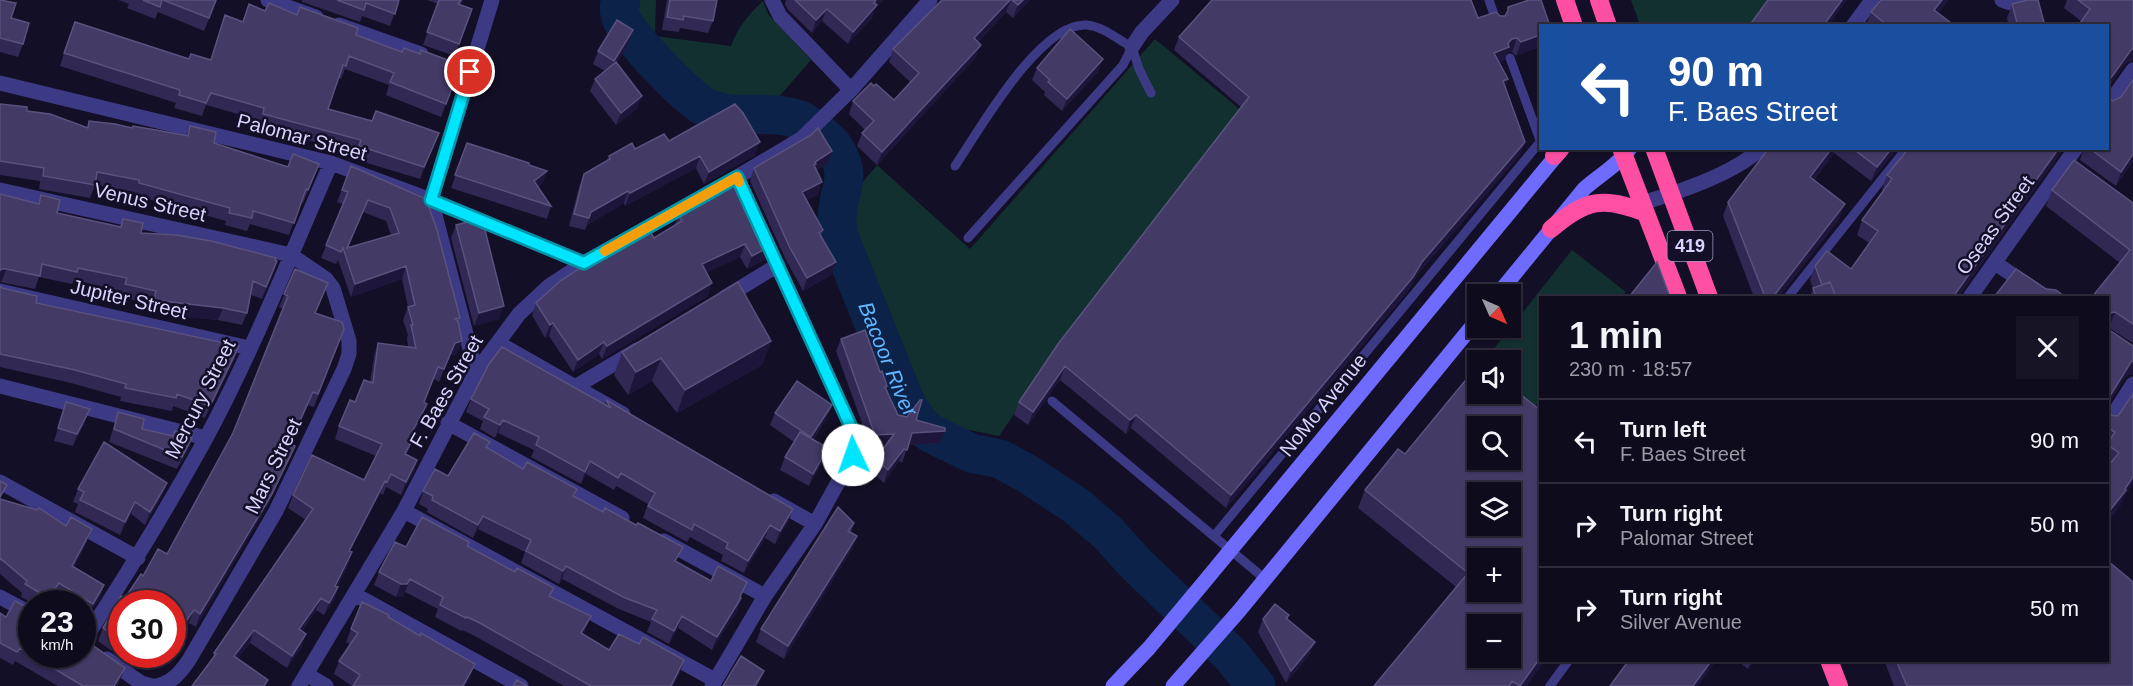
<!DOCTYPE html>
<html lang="en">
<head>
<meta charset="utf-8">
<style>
  body { margin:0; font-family:Helvetica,sans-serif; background:#171425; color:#f1f3f6; height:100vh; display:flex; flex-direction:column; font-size:22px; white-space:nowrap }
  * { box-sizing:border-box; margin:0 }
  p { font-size:20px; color:#9b9ba3 }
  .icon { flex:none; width:33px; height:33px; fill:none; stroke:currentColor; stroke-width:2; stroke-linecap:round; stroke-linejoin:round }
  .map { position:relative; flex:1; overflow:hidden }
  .panel { position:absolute; left:1539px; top:296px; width:570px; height:366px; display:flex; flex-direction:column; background:#0e0b1c; border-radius:0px; box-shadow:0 2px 4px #0004,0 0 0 2px #2e2b3b }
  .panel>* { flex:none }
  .top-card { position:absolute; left:1539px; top:24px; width:570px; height:126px; border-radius:0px; box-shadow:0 2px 4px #0004,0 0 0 2px #2e2b3b; background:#1a4fa0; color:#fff; overflow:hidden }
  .needle { width:39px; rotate:135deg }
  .buttons { position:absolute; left:1467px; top:284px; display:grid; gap:12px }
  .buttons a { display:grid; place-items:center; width:54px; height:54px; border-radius:0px; background:#0e0b1c; box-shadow:0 2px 4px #0004,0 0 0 2px #2e2b3b; font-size:30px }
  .speed { position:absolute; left:18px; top:590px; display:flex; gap:12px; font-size:30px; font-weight:700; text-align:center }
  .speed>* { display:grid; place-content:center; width:78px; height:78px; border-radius:50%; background:#0e0b1c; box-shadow:0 2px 4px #0004,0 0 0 2px #2e2b3b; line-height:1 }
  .speed small { font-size:15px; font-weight:400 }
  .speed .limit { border:9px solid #d22; background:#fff; color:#111 }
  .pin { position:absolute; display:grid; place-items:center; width:51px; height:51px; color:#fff; margin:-26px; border:3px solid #fff; border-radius:50%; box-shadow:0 2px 6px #0007 }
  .me { position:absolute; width:66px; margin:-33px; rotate:357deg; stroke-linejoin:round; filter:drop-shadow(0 0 4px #0008) }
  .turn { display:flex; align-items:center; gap:21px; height:126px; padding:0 30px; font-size:27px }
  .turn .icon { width:78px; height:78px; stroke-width:2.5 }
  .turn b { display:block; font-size:42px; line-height:51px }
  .round { display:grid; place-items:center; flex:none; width:63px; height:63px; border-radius:0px; background:#171425 }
  .head { display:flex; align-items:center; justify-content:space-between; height:102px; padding:0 30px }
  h1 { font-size:36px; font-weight:700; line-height:45px }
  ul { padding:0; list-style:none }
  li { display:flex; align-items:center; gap:18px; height:84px; padding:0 30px; border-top:2px solid #2e2b3b }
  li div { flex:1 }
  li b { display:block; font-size:22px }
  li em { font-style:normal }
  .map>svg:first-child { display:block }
</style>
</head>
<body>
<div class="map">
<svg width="2133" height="686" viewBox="0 0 2133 686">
  <rect width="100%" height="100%" fill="#130f26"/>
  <path fill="#12302f" d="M628 0H656L655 36 731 46C738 27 748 15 763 1L768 14 811 60 770 107C755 109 738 111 723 107 697 99 654 46 635 25L627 12Z
    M1631 0H1774L1755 26 1640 25Z
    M1155 39 1243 112 1054 356 999 436 934 423 924 413 849 225 848 200 877 165 970 249Z
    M1572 250 1626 292 1621 297H1540V400L1533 409 1511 392 1510 360H1485Z"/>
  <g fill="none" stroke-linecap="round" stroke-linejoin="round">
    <path stroke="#0c2248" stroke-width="39" id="s1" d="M621 0C619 5 619 12 621 18 627 35 688 99 705 107 735 122 769 108 800 120 805 122 810 127 815 130 822 135 830 141 835 149 854 179 837 190 837 219 837 225 838 231 839 237L906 403 918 422 930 433 971 453 1000 459 1026 473 1075 505 1107 532 1135 563 1231 655 1256 686"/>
    <path stroke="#3d3a85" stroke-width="9" d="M1489 0 1497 23
      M1510 58 1540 140
      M955 166C979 131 1040 21 1087 25 1104 27 1117 39 1132 47L1139 69 1151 93
      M968 238 1123 65 1132 47
      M1788 297 1902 154
      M1052 401 1265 579
      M1214 536 1540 142
      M1550 686 1569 660"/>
    <path stroke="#3d3a85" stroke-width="15" d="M268 0 316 17
      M772 0 780 16 851 90
      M2002 0C2012 4 2019 6 2029 0
      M339 25 421 54
      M1853 26 1872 0
      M1132 47 1142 32 1172 0
      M0 83 331 163 431 200 584 263
      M2108 105 2133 70
      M737 177 856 438 853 455 815 524
      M0 190 291 255 326 279 333 288 349 341V354L344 369 276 511 189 660C180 673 172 683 156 686
      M1642 203C1676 193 1736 173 1761 148
      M1995 263 2046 297
      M0 291 249 348
      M1970 297 2076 148
      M724 298 778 265
      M498 343 623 414
      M476 372 431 200 492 0
      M0 386 206 438
      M575 387 637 350
      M448 423 622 518
      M2108 423 2133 384
      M0 482 138 558
      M404 511 715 680
      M664 541 765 596
      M354 594 521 686
      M0 597 32 614
      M83 642C126 576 167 509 205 440 253 351 290 256 331 163
      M107 659 141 683 152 686
      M306 674 326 686
      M299 686 404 511 476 372 519 314 549 286 584 263 737 177 801 139 851 90 930 0
      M712 686 765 596 815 524 774 501"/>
    <path stroke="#6f6bff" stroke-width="15" d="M1498 294 1584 189C1598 176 1620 164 1630 148
      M1113 686 1149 648 1205 581 1561 150
      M1173 686 1239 611 1478 319"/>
    <path stroke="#ff4fa3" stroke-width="18" d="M1565 0 1574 26
      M1599 0 1608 26
      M1621 148 1678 297
      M1654 148 1709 297
      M1554 156 1561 148
      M1551 229C1586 199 1603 196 1646 213
      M1829 660 1839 686"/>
  </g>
  <path fill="#312854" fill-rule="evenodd" d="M0 0 11 18 23 44 18 57 0 52Z
    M118 0H217L204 31 158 12 155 19 127 8 129 4Z
    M302 0H399L390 26 362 16 360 22 302 2Z
    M427 0H463L460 5 472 9 455 56 423 45 438 4Z
    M667 0H717L713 21 708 33 680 28 679 32 662 30Z
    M786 0H883L875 8 872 18 848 44 822 21 812 33 788 10 785 4Z
    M942 0H1030L1013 18 1006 12 978 42 976 57 877 165 857 146 862 133 865 130 849 114 853 101 894 100 910 82 889 62 893 49Z
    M1541 0 1516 56 1512 52H1507L1504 60 1499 62 1508 79 1505 87 1520 155 1417 275 1408 291 1226 508 1131 428 1126 434 1060 380 1028 425 1014 415 1019 402 1241 107 1174 50 1179 37 1478 18 1505 16 1508 7Z
    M1881 0H1948L1938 13 1955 26H1866L1871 12Z
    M2067 0H2133V60L2125 64 2081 21 2064 8Z
    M2012 4 2045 26H2009L2007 18Z
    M265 11 297 15 402 52 420 54 460 67 441 117 386 95 389 85 345 69 341 79 338 78 328 109 372 121 439 133 420 179 354 159 356 153 258 127 259 120 206 105 202 116 174 108 176 103 60 66 70 34 189 59 210 60 225 15 243 22Z
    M633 30 629 43 616 63 637 109 616 125 590 91 595 79 605 71 593 64 598 51Z
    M1103 59 1098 72 1062 111 1044 95 1045 92 1032 80 1037 68Z
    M0 104 87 127 89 121 186 136 190 126 214 143 314 177 303 203 301 202 289 235 250 224 247 231 225 225 226 221 134 195 135 192 95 185 90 198 39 189 40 181 0 175Z
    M669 141 755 155 704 184 696 168 625 206 624 203 587 225 585 230 569 226 579 187 584 174 607 160 609 156Z
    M467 143 547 171 542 183 538 187 551 206 547 219 451 188Z
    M1769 148H1899L1897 149 1871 181 1834 153 1814 180 1840 218 1779 297H1754L1723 216 1728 202Z
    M1905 148H2064L1958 297H1810L1813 288 1810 280 1815 266 1851 269 1869 243 1857 235 1862 220 1883 190H1882L1887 175 1907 151V149Z
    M2084 148H2108L2133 161 2116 186 2080 160Z
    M828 163 817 170 818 195 806 200 823 230 821 236 831 275 803 291 785 258 750 181 754 168Z
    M351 166 426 199 462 341 457 354 450 355 439 382 434 379 424 402 423 416 414 432 416 433 407 454 417 460 413 473 401 495 386 487 383 495 380 493 350 551 348 565 337 587H338L334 600 324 615 316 610 302 631V647L287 668 250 643 238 658 212 660 214 653 306 520 288 508 293 495 364 480 376 456 335 439 339 426 355 402 370 382 374 356 378 343 408 347 407 338 408 335 403 320 408 307 402 279 351 297 338 260 336 264 321 258 343 204 337 202ZM363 212 386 221 391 235 348 248Z
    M2052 190 2133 203V343L2109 328 2108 329 2120 263 2046 206Z
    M41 195 57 213 120 227 123 219 141 233 273 274 262 299 251 295 247 313 242 325 218 320 149 313 151 304 121 297 122 291 74 280 72 284 39 277 35 289 0 282 38 203Z
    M704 197 769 247 764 260 747 269 740 257 707 272 708 296 602 359 599 354 573 372 549 336 545 338 532 315 536 303 654 238 675 225 678 215 702 201Z
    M456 225 499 319 474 326 451 238Z
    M295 269 328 283 315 314 342 322 344 329 314 407 308 405 291 444 295 446 290 458 267 506 196 627 189 623 174 644 172 648V603H122V654H136L130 664 98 641 103 628 121 596 125 598 141 574 143 576 158 549 167 554 233 433 283 309 279 307Z
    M0 286 2 288 36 303 239 346 235 359 205 418 173 406 172 411 120 401 121 397 71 383 0 367Z
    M841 339 880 372 887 386 886 390 898 415 916 420 945 431 940 443 908 445 902 463 899 461 884 483 871 471 876 459 884 447 871 448 836 351Z
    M771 341 762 365 677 413 652 381 628 395 614 375 622 352Z
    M1478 365 1527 686H1374L1456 587 1358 508 1365 490 1405 454Z
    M471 399 604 404 606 400 793 509 788 522 775 544 765 538 744 573 721 561 723 555 690 537 687 542 643 518 648 504 616 486 614 490 586 474 581 484 531 457 534 450 498 433 495 438 480 429 483 421 466 412Z
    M66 402 85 422 73 446 54 441Z
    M832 405 827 417 813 440 823 461 809 486 780 470 785 457 794 442 770 425 775 413Z
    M118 412 142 429 173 436 192 438 188 451 177 469 109 442Z
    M2108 414 2109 415 2118 416 2123 499 2120 506 2108 465Z
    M490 442 487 448 523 469 577 489 574 496 677 562 741 598 737 611 712 650 678 628 669 644 647 632 651 622 619 609 562 579 559 584 521 563 525 552 478 529 473 538 427 512 428 509 419 504 423 491 448 476Z
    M0 481 1 500 87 541 74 567 104 585 100 598 88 616 82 613V603H66L54 595 49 603H32L21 597 22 593 0 574Z
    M78 489 162 496 145 525 131 514 120 535 75 512 78 504 73 502Z
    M854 523 851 532 857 536 852 549 784 659 756 642 761 629Z
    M467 546 551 596 591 616 583 634 609 650 680 673 673 686H564L473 635 462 630 461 631 435 617 438 609 405 592 403 597H396L374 585 379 572 406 547Z
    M0 613 32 654 125 668 120 680 117 686H58L15 661 13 665 0 658Z
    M1289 615 1288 619 1310 654 1286 683 1258 632 1263 619Z
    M388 617 471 676 465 686H352L334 674 339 661 350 644 346 642 351 629Z
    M142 654H169L157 668Z
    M1736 660H1755L1748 669Z
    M1884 660H2108L2133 686H1894Z"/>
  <path fill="#1d163a" d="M876 0H883L875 8 872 18 848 44 853 32Z
    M1011 0 1006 12 969 51 974 38Z
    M1023 0H1030L1013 18 1018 5Z
    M1842 0H1847L1829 26H1823Z
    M1942 0H1948L1929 24 1934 10Z
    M827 9 822 21 812 33 816 20Z
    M633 30 629 43 610 74 614 61Z
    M1540 35V47L1516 56 1521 42Z
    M1517 38 1512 52H1507L1504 60 1489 66 1494 53 1508 43 1512 39Z
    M981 45 976 57 877 165 882 152Z
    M2133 49V60L2125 64 2108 89V82L2131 50Z
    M1103 59 1098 72 1062 111 1067 99Z
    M1508 79 1503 93V81Z
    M642 96 637 109 616 125 621 113Z
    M439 133 434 146 420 179 424 167Z
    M760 142 755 155 704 184 709 172Z
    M1525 142 1520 155 1417 275 1408 291 1226 508 1231 495 1422 262Z
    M1715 148H1731L1722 152 1714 151Z
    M1832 148H1836L1834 153 1805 191 1810 177Z
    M1892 148H1899L1897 149 1871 181 1877 167Z
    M2059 148H2064L1958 297H1953Z
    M832 151 828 163 813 173 815 162Z
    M2133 154V161L2116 186 2121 172Z
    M700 156 696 168 625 206 630 193Z
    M319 164 314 177 303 203 308 190Z
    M547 171 542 183 530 193 534 181Z
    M822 182 818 195 797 205 802 192Z
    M628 191 624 203 587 225 591 212Z
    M1845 204 1840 218 1779 297H1773Z
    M745 244 740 257 698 277 702 264Z
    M769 247 764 260 747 269 752 256Z
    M277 261 273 274 262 299 266 287Z
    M836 262 831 275 803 291 807 278Z
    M406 266 402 279 351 297 355 284Z
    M1 269H6L2 281 0 282V271Z
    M712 283 708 296 602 359 607 346Z
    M154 300 223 308 218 320 149 313Z
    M504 306 499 319 474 326 479 313Z
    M2115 312 2109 328 2108 329V315L2110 313Z
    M553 323 549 336 545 338 550 325Z
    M462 341 457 354 450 355 439 382 455 343Z
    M771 341 762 365 677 413 685 390Z
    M604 342 599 354 573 372 578 360Z
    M239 346 235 359 205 418 210 406Z
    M661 358 652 381 628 395 636 372Z
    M2133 361V375H2129L2125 378 2108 406V399L2131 362Z
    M1065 366 1060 380 1028 425 1033 412Z
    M313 392 308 405 285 456 290 443Z
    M427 404 423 416 408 444 412 432Z
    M832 405 827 417 806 450 811 437Z
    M90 409 85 422 73 446 77 434Z
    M1136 415 1131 428 1126 434 1130 420Z
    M503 420 498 433 495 438 500 425Z
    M945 431 940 443 907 445 912 433Z
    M416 433 411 446 401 466 405 454Z
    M894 434 889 447 871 448 875 435Z
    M192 438 188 451 177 469 182 457Z
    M295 446 290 458 267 506 196 627 200 614Z
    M828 448 823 461 809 486 813 474Z
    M904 449 899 461 884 483 888 470Z
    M417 460 413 473 401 495 406 482Z
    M590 461 586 474 581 484 585 472Z
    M2133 477V484L2123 499 2120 506 2108 522V513Z
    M385 481 380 493 344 563 349 551Z
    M167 483 162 496 145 525 150 512Z
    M135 502 131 514 120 535 125 522Z
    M793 509 788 522 775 544 780 531Z
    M483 516 478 529 473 538 478 525Z
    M770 525 765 538 744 573 748 561Z
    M92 529 87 541 67 578 72 566Z
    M857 536 852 549 784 659 788 646Z
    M352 552 348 565 331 598 335 586Z
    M566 566 562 579 559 584 563 571Z
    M410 579 403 597H396L401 584Z
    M747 582 739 602 741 598 737 611 712 650 717 637Z
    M59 583 54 595 49 603H46Z
    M104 585 100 598 88 616 93 604Z
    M338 587 334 600 324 615 329 603Z
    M321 598 316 610 294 642 299 629Z
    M194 610 189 623 174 644 172 648V642L174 638Z
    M591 616 586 629 577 646 581 633Z
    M682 616 678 628 669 644 674 631Z
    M254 630 250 643 230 669 234 656Z
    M306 634 302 647 287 668 292 656Z
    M1315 642 1310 654 1286 683 1291 671Z
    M134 654H136L130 664Z
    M163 654H169L157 668 162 655Z
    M1540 658V660H1546L1527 686H1520Z
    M684 660 680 673 673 686H671Z
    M1712 660H1717L1698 686H1693Z
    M1752 660H1755L1748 669Z
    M475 664 471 676 465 686H463Z
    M125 668 120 680 117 686H114Z
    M764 671 758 686H755Z"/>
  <path fill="#433a66" stroke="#5a527e" stroke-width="1.5" fill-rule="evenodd" d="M0 0 16 3 11 18 29 23 23 44 0 38Z
    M143 0H162L160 7Z
    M163 0H216L209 18Z
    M337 0H399L395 14 366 3 364 10Z
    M439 0H461L458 4 472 9 459 44 427 32Z
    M670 0H717L713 21 684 16 683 20 667 17Z
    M795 0H876L874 3 877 5 853 32 827 9 816 20Z
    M942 0H1010L974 38 981 45 882 152 862 133 874 121 853 101 871 83 874 86 876 84 894 100 919 73 893 49Z
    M1012 0H1023L1018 5Z
    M1212 0H1471L1478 18 1496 12 1500 16H1505L1508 11V7L1529 0H1541L1550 26H1540V35L1521 42 1517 38 1512 39 1508 43 1509 47 1494 53 1508 79 1503 81 1525 142 1422 262 1413 277 1231 495 1136 415 1130 420 1065 366 1033 412 1019 402 1058 344 1249 97 1179 37Z
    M1768 0H1842L1823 26H1749Z
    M1881 0H1942L1934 10 1955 26H1888L1871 12Z
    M2027 0H2038L2045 26H2018L2012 4Z
    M2078 0H2133V49L2131 50 2108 82V26H2078L2090 9Z
    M269 3 297 15 300 7 358 28 356 35 402 52 404 48 420 54 421 50 453 62 452 64 460 67 446 104 390 82 394 73 349 56 346 66 343 65 328 109 372 121 376 111 439 133 424 167 359 146 361 140 263 114 264 108 211 93 206 103 179 95 180 90 64 53 75 22 189 59 191 54 211 60 225 15 243 22 249 4 265 11Z
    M617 20 633 30 614 61 598 51Z
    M1070 29 1103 59 1067 99 1048 82 1050 80 1037 68Z
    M616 62 642 96 621 113 595 79Z
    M2133 80V154L2121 172 2089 148H2108V98L2113 101 2121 97Z
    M0 104 27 107V111L50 114 88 128 89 121 115 124 132 128 133 126 156 130 188 136 190 126 216 132 214 143 288 167 293 154 319 164 308 190 306 189 294 223 253 211 252 218 229 213 230 208 139 183V180L97 172 95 185 43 176 44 168 0 161Z
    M735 104 743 113 760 142 709 172 700 156 630 193 628 191 591 212 589 218 574 214 584 174 610 159 609 156 632 143 635 149 664 134 669 141Z
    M818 128 832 151 815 162 816 164 814 165 822 182 802 192 823 230 819 233 836 262 807 278 789 246 754 168 811 135Z
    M467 143 529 163V165L547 171 534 181 551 206 455 175Z
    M1769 148H1832L1810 177 1845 204 1773 297H1765L1728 202Z
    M1852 148H1892L1877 167Z
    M1909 148H2059L1953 297H1838L1835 295 1830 282 1822 285 1815 266 1827 251 1851 269 1878 231 1862 220 1892 179 1887 175Z
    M2074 160 2133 203V324L2115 312 2110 313 2108 315V297H2092L2130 250 2052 190Z
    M351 166 426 199 437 230 460 318 455 319 458 321 462 341 455 343 444 369 438 367 424 402 427 404 412 432 416 433 405 454 417 460 406 482 391 474 387 482 385 481 349 551 352 552 335 586 338 587 329 603 321 598 299 629 306 634 292 656 254 630 234 656 268 680 264 686H192L216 654 214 653 313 509 293 495 312 455 364 480 382 444 339 426 350 400 355 402 364 380 373 383 378 343 416 348 411 325H413L408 307 415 305 406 266 355 284 343 248 341 252 326 245 348 192 342 190ZM368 200 390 208 399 233 347 248Z
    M737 178 769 247 752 256 745 244 702 264 712 283 607 346 604 342 578 360 553 323 550 325 536 303 560 281 594 259 648 228 654 238 682 221 678 215 705 199 704 197Z
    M0 194 39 204 41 195 60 200 57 213 121 227 123 219 143 223 141 233 176 235 211 241 276 258 275 260 277 261 266 287 253 281 247 313 223 308 154 300 156 291 125 284 127 278 78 268 77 272 42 264 40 276 6 269H1L0 271Z
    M482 218 504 306 479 313 456 225Z
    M1657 262 1670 297H1629Z
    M295 269 328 283 315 313 342 322 344 329 318 394 313 392 290 443 295 446 272 494 200 614 194 610 174 638 176 640 172 643V603H122V642L103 628 121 596 125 598 141 574 143 576 158 549 167 554 233 433 288 296 284 294Z
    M2016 269 2046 289 2056 290 2065 297H1994Z
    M738 282 771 341 685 390 661 358 636 372 622 352Z
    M1830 282 1836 297H1816L1813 288Z
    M0 286 2 288 37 296 36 303 239 346 210 406 177 394 176 398 125 388 126 384 75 370 0 354Z
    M2108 329 2133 346V361L2131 362 2108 399Z
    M865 330 880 372 882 371 887 386 885 387 898 415 907 417 920 400H922L916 420 945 428V431L912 433 907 450 904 449 888 470 876 459 894 434 875 435 841 339Z
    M502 347 611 408 606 400 793 509 780 531 770 525 748 561 726 548 728 543 694 524 692 530 648 506 655 493 621 473 618 478 590 461 585 472 536 445 539 437 503 420 500 425 484 417 489 409 471 399 489 364Z
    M1478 365V393H1510V386L1540 410V658L1520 686 1512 681 1509 686H1374L1468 573 1365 490 1398 449 1405 454ZM1478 426H1510V459H1478ZM1478 492H1510V525H1478ZM1478 558H1510V591H1478ZM1478 624H1510V657H1478Z
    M797 381 832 405 811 437 775 413Z
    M2133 394V477L2125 489 2126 490 2108 513V466L2119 453 2108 445V443L2115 432 2108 428V414L2109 415 2118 416Z
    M66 402 90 409 77 434 58 428Z
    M118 412 144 419 142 429 173 436 175 431 192 438 182 457 114 429Z
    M800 432 828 448 813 474 785 457Z
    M474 433 490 442 486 447 523 469 527 462 577 489 573 496 603 512 605 508 636 525 638 523 683 547 675 561 711 581 718 566 747 582 740 597 741 598 717 637 682 616 674 631 652 619 657 610 623 597 566 566 563 571 526 551 531 540 483 516 478 525 432 500 433 496 423 491 435 469 448 476Z
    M104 442 167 483 150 512 135 502 125 522 80 500 84 492 78 489Z
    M0 481 7 485 0 497Z
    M0 499 37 510 39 508 66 526 71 517 92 529 72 566 104 585 93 604 59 583 46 601 45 596 25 584 27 581 1 559 0 560Z
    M838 507 854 523 848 531 857 536 788 646 761 629Z
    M422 517 469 542 467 546 515 572 517 568 554 588 549 596 591 616 581 633 609 650 619 634 639 644 643 637 684 660 671 686H591L478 622 467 617 466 618 440 605 443 597 410 579 407 584H401L379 572 395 542 406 547Z
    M2108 561 2133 582V686H1907L1896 660H2108Z
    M15 601 32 610V654H82V643L85 640 125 668 114 686H83L20 648 17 652 0 643V613L6 617Z
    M362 602 389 615 388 617 420 636 421 633 475 664 463 686H353L360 675 339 661 358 633 351 629Z
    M1275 604 1289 615 1286 618 1315 642 1291 671 1263 619Z
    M741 656 764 671 755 686H723Z
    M1629 660H1712L1693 686H1610Z
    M517 680 527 686H513Z"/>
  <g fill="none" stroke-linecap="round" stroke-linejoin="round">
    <g stroke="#0095a6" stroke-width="15">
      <path id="route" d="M470 72 431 200 584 263 737 177 856 438 853 455"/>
    </g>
    <use href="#route" stroke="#00e5ff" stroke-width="10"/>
    <path stroke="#f59e0b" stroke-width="10" d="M605 251 737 177 739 182"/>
  </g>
  <g text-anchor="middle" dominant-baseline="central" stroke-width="5" stroke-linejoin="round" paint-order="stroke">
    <rect fill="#130f26" stroke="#9e99be" stroke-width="1.5" x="1667.5" y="231" width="45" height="30" rx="4.5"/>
    <g font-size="18" font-weight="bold" fill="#d9d4ff">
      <text x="1690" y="246">419</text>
    </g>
    <g font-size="20" fill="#d9d4ff" stroke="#130f26">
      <text transform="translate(302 137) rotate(15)">Palomar Street</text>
      <text transform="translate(150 202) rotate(13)">Venus Street</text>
      <text transform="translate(1995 225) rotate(-54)">Oseas Street</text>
      <text transform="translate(129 299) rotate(13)">Jupiter Street</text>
      <text transform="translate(446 391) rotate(-60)">F. Baes Street</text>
      <text transform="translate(200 399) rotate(-63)">Mercury Street</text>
      <text transform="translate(1323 405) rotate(-51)">NoMo Avenue</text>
      <text transform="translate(273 466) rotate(-64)">Mars Street</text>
    </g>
    <g font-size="21" font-style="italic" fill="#62b6ff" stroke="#130f26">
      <text stroke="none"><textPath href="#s1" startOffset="506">Bacoor River</textPath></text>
    </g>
  </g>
</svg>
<div class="buttons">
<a><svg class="needle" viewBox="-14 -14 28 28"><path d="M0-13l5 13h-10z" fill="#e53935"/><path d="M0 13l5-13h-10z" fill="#9b9ba3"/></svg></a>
<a><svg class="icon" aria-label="sound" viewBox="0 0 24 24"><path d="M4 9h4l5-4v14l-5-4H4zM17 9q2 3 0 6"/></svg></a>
<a><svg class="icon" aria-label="search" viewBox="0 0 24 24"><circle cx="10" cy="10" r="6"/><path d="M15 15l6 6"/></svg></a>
<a><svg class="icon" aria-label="layers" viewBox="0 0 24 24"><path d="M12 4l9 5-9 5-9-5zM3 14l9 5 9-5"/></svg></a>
<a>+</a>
<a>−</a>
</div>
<div class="speed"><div>23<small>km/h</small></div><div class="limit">30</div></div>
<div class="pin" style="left:470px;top:72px;background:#d93025"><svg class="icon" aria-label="arrive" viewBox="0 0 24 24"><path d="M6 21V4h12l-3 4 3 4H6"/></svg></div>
<svg class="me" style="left:853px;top:455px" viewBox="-20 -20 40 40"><circle r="19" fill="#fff"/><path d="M0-13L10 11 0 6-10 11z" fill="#00e5ff"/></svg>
<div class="top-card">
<div class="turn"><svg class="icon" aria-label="left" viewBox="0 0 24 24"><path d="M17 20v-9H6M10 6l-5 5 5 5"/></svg><div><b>90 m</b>F. Baes Street</div></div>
</div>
<section class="panel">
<div class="head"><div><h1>1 min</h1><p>230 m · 18:57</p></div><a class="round"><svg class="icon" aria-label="close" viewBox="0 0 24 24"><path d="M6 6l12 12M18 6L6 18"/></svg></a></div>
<ul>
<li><svg class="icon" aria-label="left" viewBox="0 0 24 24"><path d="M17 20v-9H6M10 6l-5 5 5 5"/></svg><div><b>Turn left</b><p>F. Baes Street</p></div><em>90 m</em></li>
<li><svg class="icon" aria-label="right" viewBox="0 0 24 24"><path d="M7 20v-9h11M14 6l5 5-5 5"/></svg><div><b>Turn right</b><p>Palomar Street</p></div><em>50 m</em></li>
<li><svg class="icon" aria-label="right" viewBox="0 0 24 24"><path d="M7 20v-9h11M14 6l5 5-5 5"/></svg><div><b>Turn right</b><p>Silver Avenue</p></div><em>50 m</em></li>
</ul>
</section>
</div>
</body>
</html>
